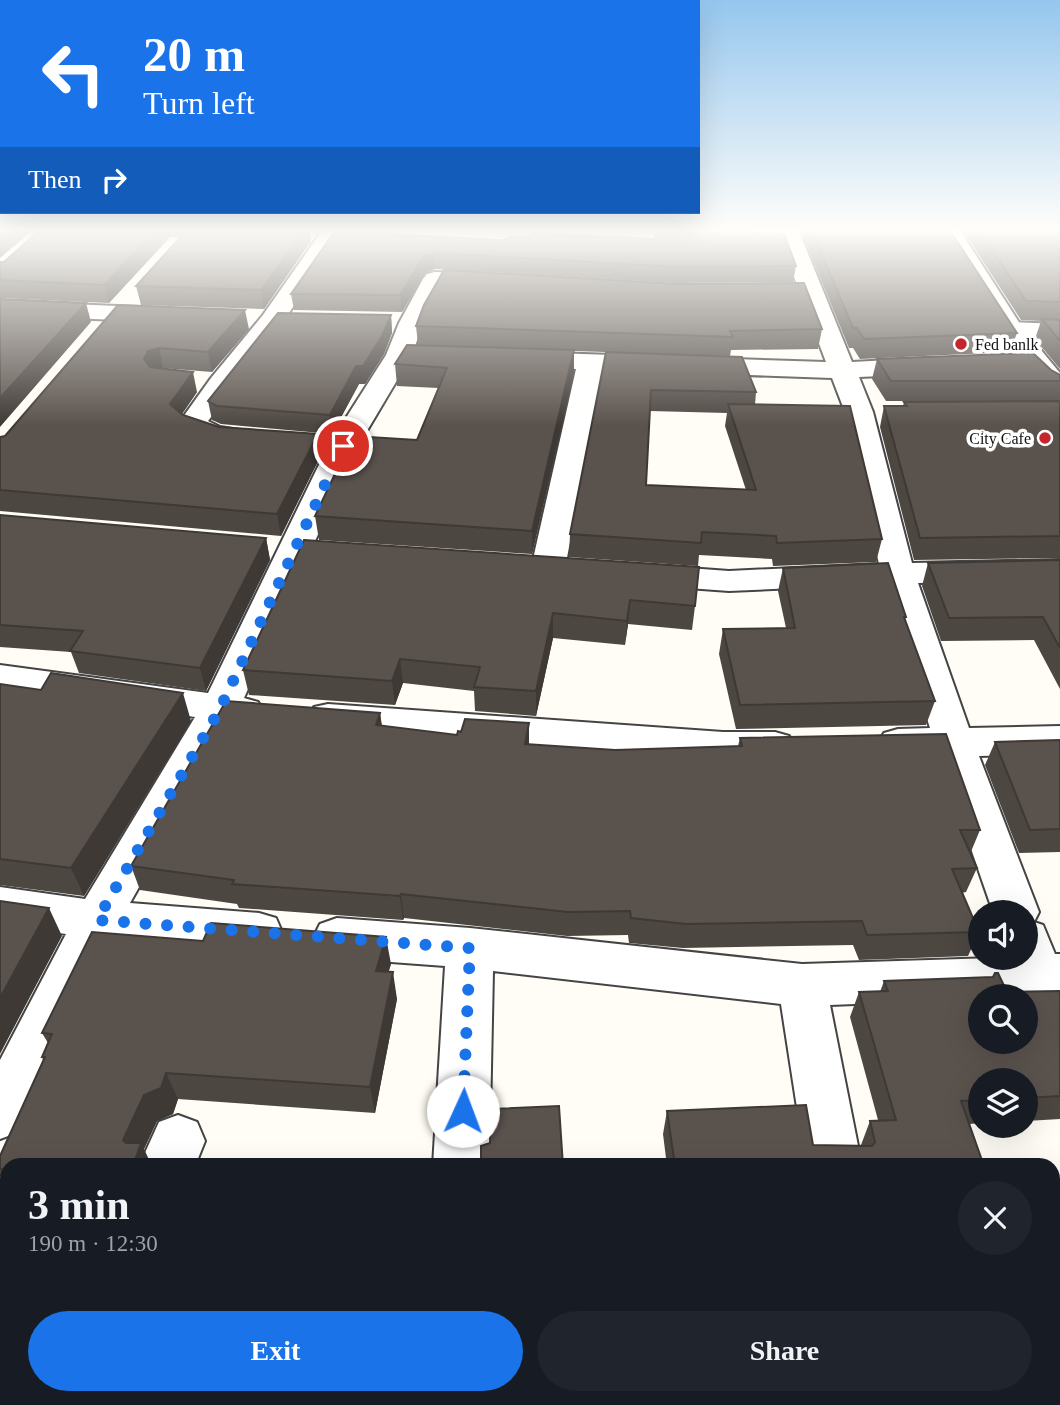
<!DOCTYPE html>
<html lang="en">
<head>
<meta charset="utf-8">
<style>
  body { margin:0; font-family:"Times New Roman",serif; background:#20242c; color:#f1f3f6; height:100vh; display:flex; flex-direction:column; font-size:26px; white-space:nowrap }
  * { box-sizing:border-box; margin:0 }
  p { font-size:23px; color:#9ea1a6 }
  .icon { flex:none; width:38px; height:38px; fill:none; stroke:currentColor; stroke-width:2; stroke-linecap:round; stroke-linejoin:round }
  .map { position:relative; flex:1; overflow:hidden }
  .drawer { position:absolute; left:0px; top:1158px; width:1060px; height:247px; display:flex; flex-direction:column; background:#171b24; border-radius:21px 21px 0 0; box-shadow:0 7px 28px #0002 }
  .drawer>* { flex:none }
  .guide { position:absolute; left:0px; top:0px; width:700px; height:214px; box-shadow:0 7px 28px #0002; background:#1a73e8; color:#fff; overflow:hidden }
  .fabs { position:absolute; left:968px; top:900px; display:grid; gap:14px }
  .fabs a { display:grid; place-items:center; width:70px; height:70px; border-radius:50%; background:#171b24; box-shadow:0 7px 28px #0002; font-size:35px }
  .pin { position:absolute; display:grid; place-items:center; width:60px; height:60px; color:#fff; margin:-30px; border:4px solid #fff; border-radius:50%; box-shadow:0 2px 7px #0007 }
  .me { position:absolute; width:77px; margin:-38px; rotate:2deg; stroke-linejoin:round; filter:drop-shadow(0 0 5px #0008) }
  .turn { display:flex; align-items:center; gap:24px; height:147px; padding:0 28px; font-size:32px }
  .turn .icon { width:91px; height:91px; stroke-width:2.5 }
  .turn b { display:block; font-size:49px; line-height:60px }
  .then { display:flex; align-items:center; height:66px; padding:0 28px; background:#0003; gap:14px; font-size:26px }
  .round { display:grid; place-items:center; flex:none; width:74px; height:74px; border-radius:37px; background:#20242c }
  .head { display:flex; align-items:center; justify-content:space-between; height:119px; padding:0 28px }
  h1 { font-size:42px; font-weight:800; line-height:52px }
  .primary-button { display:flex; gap:14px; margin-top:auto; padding:14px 28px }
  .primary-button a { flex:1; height:80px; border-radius:42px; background:#1a73e8; color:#fff; font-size:28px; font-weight:800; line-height:80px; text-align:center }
  .primary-button a+a { background:#20242c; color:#f1f3f6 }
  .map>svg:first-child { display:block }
</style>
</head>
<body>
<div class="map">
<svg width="1060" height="1405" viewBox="0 0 1060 1405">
  <rect width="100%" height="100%" fill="#fffdf5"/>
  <path fill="#d9e3c4" d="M392 229H672L607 246Z"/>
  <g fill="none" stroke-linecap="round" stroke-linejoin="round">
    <g stroke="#444" stroke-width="4">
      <path id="minor" d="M776 229H798L852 362 928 358 937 360 941 366 937 372 928 374 859 377 873 412 912 563 1060 560V580L918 583 969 728 1060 726V754L979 756 1039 912 1034 922 1043 925 1055 954H1060V996H980V999L830 1005 862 1166H806L781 1004 493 971 489 1166H433L445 966 337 958 320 952 313 938 320 924 337 918 470 928 802 964 1026 957V912H993L939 756 898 757 884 753 878 743 884 733 898 729 930 728 884 584 729 591 647 585 635 582 630 575 635 568 647 565 729 571 879 564 845 412 832 378 603 370 565 568 560 575 548 578 536 575 531 568 576 369 514 366 510 360 514 354 523 352 826 362Z
        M329 231 383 234 391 235 394 240 391 245 383 246 335 244 281 325 208 421 220 427 246 431 250 437 246 443C225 448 191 443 178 424L211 378 263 315 321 232Z
        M435 272 491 274 499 276 503 281 499 286H443L423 323 412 355 358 446 244 698 258 702 263 711 258 720 244 724 232 723 130 903 259 913 276 918 282 932 276 946 259 951 111 940 19 1132 0 1139V1060L66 934 0 925V887L85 899 195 717 0 689V665L208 693 328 446 386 355 399 323 423 279 427 274Z
        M0 301 164 308 173 310 176 315 173 320 164 322 0 315Z
        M1009 322 1060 324V338L1000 334 997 329 1000 324Z
        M328 704 723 732H775L789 736 795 746 789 756 775 760H723L328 730 314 727 308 717 314 707Z
        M178 1115 197 1122 205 1141 195 1166H139L159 1122Z
        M0 1173 7 1174V1230L0 1229Z
        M419 1398H483L482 1405H418Z
        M843 1398H907L908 1405H844Z"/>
    </g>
    <g stroke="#444" stroke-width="4">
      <path id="tertiary" d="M937 229H959L1022 327 1060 373V397C1025 388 958 264 937 229Z"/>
    </g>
    <use href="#minor" fill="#fff" fill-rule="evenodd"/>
    <use href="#tertiary" fill="#fff" fill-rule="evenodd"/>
  </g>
  <path fill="#4d4742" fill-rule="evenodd" d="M41 229H310L311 241 264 309 141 305 136 286 181 237H170L109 303 0 298V262H4Z
    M655 229H679L796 266 793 282 676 283 435 269 425 273 402 312 294 310 291 294 335 231 503 240 529 238 654 239Z
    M742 229H775L774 231 743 230Z
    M800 229H949L1017 333 1010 352 860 359 853 348H849Z
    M962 229H1060V369L1035 339 1041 321 1021 320Z
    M118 305 249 329 212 372 162 368 197 392 182 414 219 427 318 434 321 455 281 536 0 511V437L5 436Z
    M391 315 392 333 384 354 365 384H359L332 434 221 424 212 420 208 401Z
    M416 326 822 329 818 349 731 350 730 356 574 351V372L532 554 319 540 315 516 417 440 438 388 397 386 395 364 418 345Z
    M606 352 756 392 755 405 882 539 876 562 773 566 772 559 699 555 698 566 569 557 570 534ZM650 411 727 413 725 426 746 490 646 485Z
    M877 359 1051 370 1060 375V558L914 560 880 427 884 406H903L904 402 993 401H886L872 379Z
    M0 515 266 538 270 560 206 691 79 673 71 652 0 647Z
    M304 540 695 606 692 630 628 624 625 645 553 638 536 716 475 711 474 691 403 683 395 705 249 695 243 670Z
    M1060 560V689L1034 640 941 641 922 586 928 563Z
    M783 568 906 617 905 620 935 701 926 725 736 729 719 654 723 629 786 628 778 591Z
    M0 684 191 721 84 896 0 885Z
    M380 713 382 726 457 735 461 732 529 723V744L615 750 738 746 740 738 980 830 970 854 977 868 966 892 962 893 979 932 968 956 859 960 853 945 683 948 629 943 628 935 567 936 404 918 403 920 239 908 237 904 140 890 131 866Z
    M1060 740V852L1019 853 985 765 995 742Z
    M391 964 388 972 397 999 375 1113 178 1099 173 1114 157 1121 144 1149 7 1166V1186L0 1176V1156L43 1060 42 1057 48 1043 42 1033Z
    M884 981 1007 992 1060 991V1119L1026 1121V1080H980V1123L970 1124 984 1166H667L663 1134 667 1111 813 1145H861L870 1121 878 1120 850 1017 859 992H880Z
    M678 1398H866L868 1405H679Z
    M927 1398H1054L1060 1405H929Z"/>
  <path fill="#3f3936" d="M7 229H34L0 258V235Z
    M157 229H168L170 237 109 303 104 285Z
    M305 229H310L311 241 264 309 261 290Z
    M434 253 435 269 425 273 402 312 400 295 424 256Z
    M86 303 91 322 0 427V398Z
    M245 310 249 329 212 372 208 352Z
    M391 315 392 333 384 354 365 384H359L332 434 330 415 356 366Z
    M159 348 163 367 153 371 144 359 148 351Z
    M574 350V372L532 554V531Z
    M193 372 197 392 175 424 170 404Z
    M318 434 321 455 281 536 277 514Z
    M266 538 270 560 206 691 200 668Z
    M630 600 628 624 625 645 627 621Z
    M553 613V638L536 716V691Z
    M400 659 403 683 395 705 392 681Z
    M183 693 191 721 84 896 71 868Z
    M380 713 383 737 376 725Z
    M529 723V748L525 744Z
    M401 894 404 918 403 920 400 896Z
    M49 908 62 936 0 1054V998Z
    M386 937 391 964 381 998 376 971Z
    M393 972 397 999 375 1113 370 1087Z
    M166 1073 178 1099 173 1114 157 1121 144 1149 152 1166H133L123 1140 144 1095Z
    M7 1398H31L28 1405H5Z
    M413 1398H416V1405H413Z"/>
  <path fill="#5a524d" stroke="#3f3936" stroke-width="2" fill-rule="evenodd" d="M0 229H7L0 235Z
    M41 229H157L104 285 0 280V262H4Z
    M188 229H305L261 290 136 286Z
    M656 229 784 234 796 266 678 267 434 253 424 256 400 295 291 294 335 231 503 240 513 236 529 238 531 233 656 239Z
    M811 229H949L1017 333 864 339 857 328H853Z
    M978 229H1060V302L1026 301Z
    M444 270 678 284 804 283 822 329 730 331 733 337 416 326 424 305Z
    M0 299 86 303 0 398Z
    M118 305 245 310 208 352 159 348 148 351 144 359 150 367 193 372 170 404 183 415 219 427 318 434 277 514 0 490V437L5 436Z
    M278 313 391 315 382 336 363 366H356L330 415 217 406 208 401Z
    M1042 319 1060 320V341Z
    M407 345 574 350 532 531 315 516 353 436 417 440 447 368 395 364Z
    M606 352 742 357 756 392 651 390 646 485 756 490 728 404 850 406 882 539 777 543 776 536 702 532 701 543 570 534Z
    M1033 353 1051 370 1060 375V381H891L877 359Z
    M1060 401V536L920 538 884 406H907L904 402Z
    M0 515 266 538 200 668 70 651 83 631 0 625Z
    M304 540 699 567 695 606 630 600 627 621 553 613 536 691 474 687 480 667 400 659 392 681 243 670Z
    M1060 560V648L1043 617 949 618 928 563Z
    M888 563 906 617H904L935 701 740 705 723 629 795 628 783 568Z
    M51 673 183 693 71 868 0 859V684L41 690Z
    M226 701 380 713 376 725 457 735 458 731 461 732 465 719 529 723 525 744 615 750 742 746 740 738 946 734 980 830H960L977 868 952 869 979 932 867 935 862 921 686 924 631 918 630 911 568 912 401 894 400 896 232 884 234 880 131 866Z
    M1060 740V829L1030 830 995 742Z
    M0 901 49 908 0 998Z
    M211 923 386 937 376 971 393 972 370 1087 166 1073 161 1088 144 1095 123 1140 126 1143H141L133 1166H7V1170L0 1169V1156L45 1057H42L52 1034 42 1033 92 932 203 941Z
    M995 973H998L1007 992 1060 991V1096L1026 1098V1080H980V1100L961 1101 984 1166H675L667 1111 806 1105 813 1145 872 1146 875 1142 870 1121 896 1120 859 992 888 991 884 981 993 977ZM980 996H1026V1041H980Z
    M559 1106 563 1166H481V1146L490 1143 491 1109Z
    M0 1244 7 1245V1398L5 1405H0Z
    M1054 1324 1060 1342V1405H949L947 1398H1054Z
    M164 1398H413V1405H163Z
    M686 1398H866L868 1405H687Z"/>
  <linearGradient id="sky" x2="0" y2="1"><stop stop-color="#95c6ee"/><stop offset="0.54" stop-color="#fffefa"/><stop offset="1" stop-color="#fffefa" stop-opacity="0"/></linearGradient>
  <rect width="1060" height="426" fill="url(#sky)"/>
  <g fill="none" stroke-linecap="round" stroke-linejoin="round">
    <path stroke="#1a73e8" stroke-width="12" stroke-dasharray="0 21.6" d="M343 446 220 709 97 920 470 948 463 1111"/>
  </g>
  <g fill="#c4262e" stroke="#fff" stroke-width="2.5">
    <circle cx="961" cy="344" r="7"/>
    <circle cx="1045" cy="438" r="7"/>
  </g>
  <g text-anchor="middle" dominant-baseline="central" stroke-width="7" stroke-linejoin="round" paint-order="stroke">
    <g font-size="16" fill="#111" stroke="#fff" text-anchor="start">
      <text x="975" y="344">Fed banlk</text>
      <text x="1031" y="438" text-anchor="end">City Cafe</text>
    </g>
  </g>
</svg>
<div class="fabs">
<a><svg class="icon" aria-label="sound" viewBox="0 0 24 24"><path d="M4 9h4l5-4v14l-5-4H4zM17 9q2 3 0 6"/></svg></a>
<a><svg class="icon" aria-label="search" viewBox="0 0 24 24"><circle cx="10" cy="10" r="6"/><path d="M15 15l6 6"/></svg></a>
<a><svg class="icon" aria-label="layers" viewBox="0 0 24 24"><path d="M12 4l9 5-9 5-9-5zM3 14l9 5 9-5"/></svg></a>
</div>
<div class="pin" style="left:343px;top:446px;background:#d93025"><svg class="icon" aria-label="arrive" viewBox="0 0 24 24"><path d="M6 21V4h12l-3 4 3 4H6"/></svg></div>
<svg class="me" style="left:463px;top:1111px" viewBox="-20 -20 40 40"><circle r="19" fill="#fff"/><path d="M0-13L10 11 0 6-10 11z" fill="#1a73e8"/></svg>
<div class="guide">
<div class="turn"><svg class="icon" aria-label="left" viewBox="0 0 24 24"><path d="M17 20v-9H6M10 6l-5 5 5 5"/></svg><div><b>20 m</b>Turn left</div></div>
<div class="then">Then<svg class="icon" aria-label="right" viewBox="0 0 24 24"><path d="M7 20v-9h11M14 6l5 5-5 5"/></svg></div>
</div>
<section class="drawer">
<div class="head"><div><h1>3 min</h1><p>190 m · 12:30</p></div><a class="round"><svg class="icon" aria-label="close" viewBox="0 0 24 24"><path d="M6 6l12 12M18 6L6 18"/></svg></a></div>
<div class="primary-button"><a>Exit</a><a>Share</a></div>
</section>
</div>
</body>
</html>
